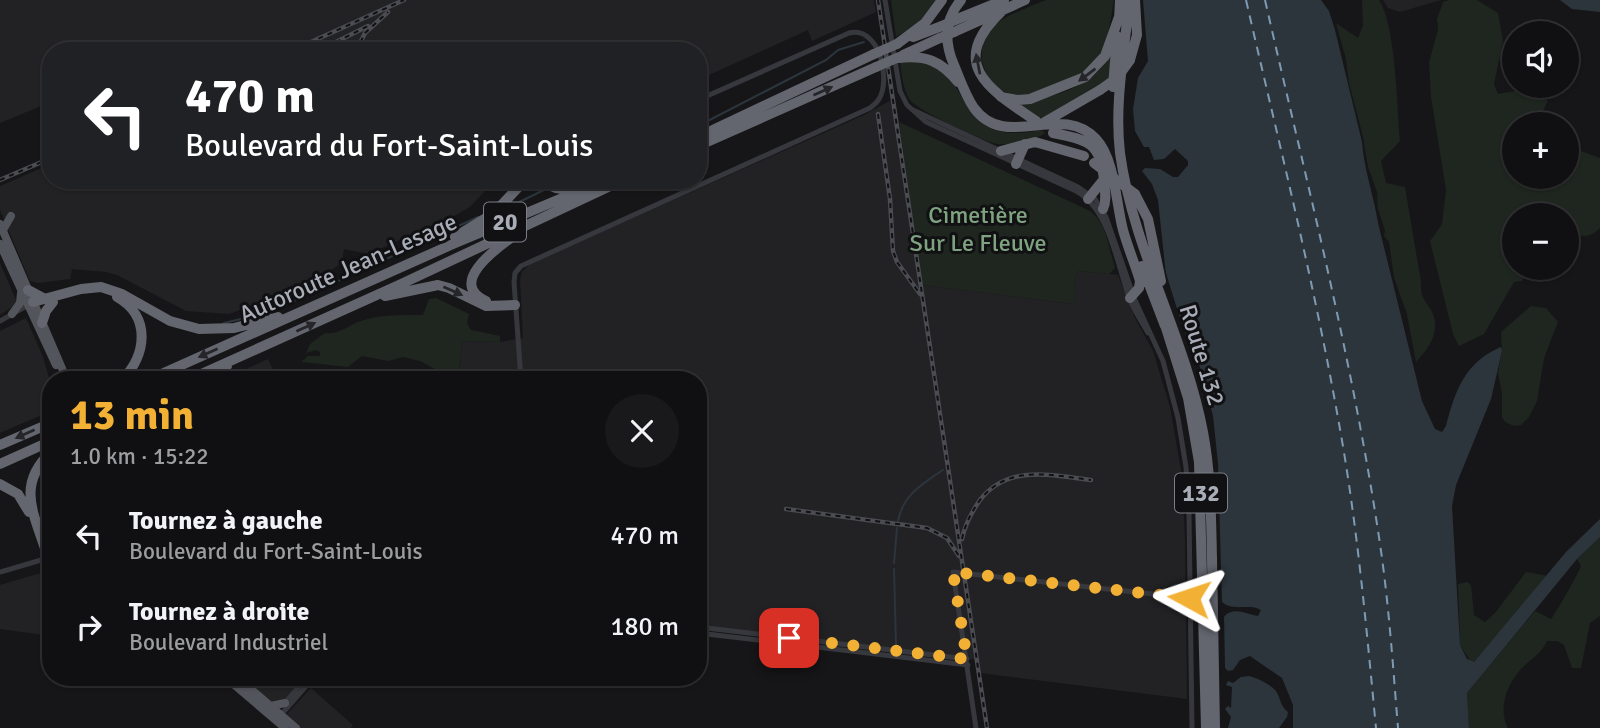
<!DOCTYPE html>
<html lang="fr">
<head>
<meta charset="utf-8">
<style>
  body { margin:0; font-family:Signika,sans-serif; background:#19191b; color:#f1f3f6; height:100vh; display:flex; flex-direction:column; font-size:26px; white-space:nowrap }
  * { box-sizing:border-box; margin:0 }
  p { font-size:23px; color:#9c9d9f }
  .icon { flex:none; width:38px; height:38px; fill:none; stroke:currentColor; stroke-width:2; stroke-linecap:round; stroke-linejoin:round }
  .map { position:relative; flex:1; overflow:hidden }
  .details { position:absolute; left:42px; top:371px; width:665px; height:315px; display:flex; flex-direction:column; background:#101012; border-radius:28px; box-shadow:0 2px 5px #0004,0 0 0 2px #303032 }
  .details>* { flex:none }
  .hud { position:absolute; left:42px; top:42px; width:665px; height:147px; border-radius:28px; box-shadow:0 2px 5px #0004,0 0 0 2px #303032; background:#202124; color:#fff; overflow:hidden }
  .tools { position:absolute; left:1502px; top:21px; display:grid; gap:14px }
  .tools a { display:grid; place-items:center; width:77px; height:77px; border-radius:50%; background:#101012; box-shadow:0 2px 5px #0004,0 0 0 2px #303032; font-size:35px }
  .pin { position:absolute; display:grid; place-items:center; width:60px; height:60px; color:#fff; margin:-30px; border-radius:14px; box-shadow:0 4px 10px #0006 }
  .me { position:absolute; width:77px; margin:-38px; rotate:275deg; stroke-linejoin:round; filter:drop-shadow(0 0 5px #0008) }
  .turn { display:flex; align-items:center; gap:24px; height:147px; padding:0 28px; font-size:32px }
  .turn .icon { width:91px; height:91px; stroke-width:2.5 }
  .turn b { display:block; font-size:49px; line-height:60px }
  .round { display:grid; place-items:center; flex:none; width:74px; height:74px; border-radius:37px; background:#19191b }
  .summary { display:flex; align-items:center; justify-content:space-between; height:119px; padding:0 28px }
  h1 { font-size:42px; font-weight:800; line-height:52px; color:#f2b134 }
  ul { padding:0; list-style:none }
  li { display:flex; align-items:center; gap:21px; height:91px; padding:0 28px }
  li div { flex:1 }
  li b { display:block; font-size:26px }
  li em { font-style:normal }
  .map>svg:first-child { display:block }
</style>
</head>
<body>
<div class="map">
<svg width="1600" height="728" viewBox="0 0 1600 728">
  <rect width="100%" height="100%" fill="#161618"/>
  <path fill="#222225" d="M0 0H874L876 12 812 41 808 30 698 80V51H51V114L46 104 0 123Z
    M1383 0H1441L1400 12 1388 8Z
    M895 98 922 285 1073 304 1075 278 1078 271 1118 275 1135 318 1153 351 1170 407 1182 476 1185 539 1187 699 981 673 979 660 698 626V380H459L462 341 500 342 523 338 520 279 522 272 530 264 864 115Z
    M51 164V180H495L470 207 454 216 373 252 368 254 344 249 342 262 318 281 229 314 186 311 117 275 106 272 72 269 70 279 38 283 30 281 0 210V186Z
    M0 263 17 302 15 305 0 315Z
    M26 318 43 357 51 385V411L0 433V331Z
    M268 359 278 380H222Z
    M51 570V636L0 629V585Z
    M239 677H305L283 702 275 705Z
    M311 688 353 725 351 728H298L285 716Z"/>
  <path fill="#1e261f" d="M891 0H937L920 22 896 37Z
    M1046 0H1114C1110 22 1108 48 1093 66 1085 75 1070 79 1059 83 1046 89 1033 96 1018 95 983 93 968 45 997 23 1011 13 1030 7 1046 0Z
    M1362 0H1379C1396 26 1397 107 1400 141L1381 161 1386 183 1405 187 1421 282C1420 297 1425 300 1432 312 1441 332 1429 348 1416 362L1407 314 1394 278 1389 242 1384 236 1385 231 1378 209 1377 192 1368 167 1363 137 1349 83 1346 59 1336 23 1358 38 1363 25Z
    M1449 0H1477L1498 13 1503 41 1494 84 1498 94 1532 88 1548 101 1540 116 1556 119 1562 124H1514V177H1566V130L1581 151 1600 158V228C1589 239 1580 237 1566 231V215H1514V268H1526L1522 281 1514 282 1484 334 1459 346 1453 334 1430 241 1442 224 1446 190 1431 97 1429 62 1438 30 1437 19 1443 2Z
    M1112 53 1109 80 1043 119 1014 103C1041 100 1073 93 1094 75 1101 69 1106 60 1112 53Z
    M922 61C977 76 951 148 1042 130L1045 133C1036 141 1005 147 993 143 977 138 920 112 910 100 903 90 902 75 900 63Z
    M899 122 1090 211C1107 224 1109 249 1115 268L1109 274 1078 271 1075 278 1074 304 922 285Z
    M436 298 469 314 467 323 471 330 500 336V342L462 341 459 374 442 373 420 361 403 357 388 361 362 356 348 367 301 362 308 356H320V352L316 350 306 353 310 344 325 333C340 335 348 325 361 321 381 314 403 315 423 315L429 299Z
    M1531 306 1546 308 1558 322 1544 358 1537 401 1529 417 1521 425 1514 426 1505 422 1502 417V393L1498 373 1502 351 1501 332Z
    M1600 537V616L1590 623 1581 668H1572L1564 645 1557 641H1547C1542 652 1533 658 1524 666 1508 681 1497 708 1508 728H1469L1467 693 1535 611 1551 619C1556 613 1578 574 1581 566L1577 559Z
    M1526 572 1548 576 1474 662H1471L1460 645 1458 584 1467 582 1471 585 1474 615 1485 622 1495 613Z"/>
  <path fill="#2c353c" d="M1143 0H1321L1329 11 1335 30 1362 142C1364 170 1374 196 1378 223L1422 401 1435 429 1442 432 1446 426C1455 391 1465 362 1501 347L1502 351 1491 399 1456 485 1452 506 1460 645 1467 659 1474 662 1566 552 1600 519V537L1577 559 1467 693 1469 728H1293V705L1282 678 1250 656 1240 660 1233 670 1228 671 1225 668 1224 617C1233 606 1246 614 1258 616L1261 610C1250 603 1233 612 1222 602L1218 463 1213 416 1202 372 1184 330 1166 275 1158 200 1152 184 1142 171 1145 168 1160 169 1173 177H1178L1188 165V161L1175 149 1164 159 1154 160 1149 147H1144L1135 131 1133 109 1138 78 1148 61Z
    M1560 0H1600V12L1572 9Z
    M1249 676C1257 678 1270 684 1276 691 1281 699 1280 706 1288 712L1287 717 1279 728H1228L1231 717 1225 709 1228 706 1231 708 1232 687 1226 685 1228 681 1233 683 1241 677Z"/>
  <path fill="#161618" d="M1152 194 1156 200 1164 266 1186 341 1167 289 1159 256 1155 206Z"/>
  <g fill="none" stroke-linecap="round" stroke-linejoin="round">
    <path stroke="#2c353c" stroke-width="2" d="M698 126 826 60 838 50 864 42
      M559 184 567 180
      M509 207 546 189
      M224 323 270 312 478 217
      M898 521C903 495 922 484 943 470
      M894 563 897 528
      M894 569 896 645"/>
    <path stroke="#7f9bb3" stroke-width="2" stroke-dasharray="9 7" stroke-linecap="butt" d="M1246 0C1278 139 1313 278 1338 418 1357 521 1366 624 1376 728
      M1265 0C1306 180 1353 361 1380 544 1389 605 1393 667 1398 728"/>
    <path stroke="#37383d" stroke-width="5" d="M885 0 900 91 907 105 926 122 1076 191C1110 209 1117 265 1130 300 1135 312 1142 322 1148 333
      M913 110 1078 187 1095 199 1106 217 1135 300 1163 361 1178 418 1186 467 1189 514 1192 728
      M0 321 30 304
      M521 380 514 282 515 273 521 266 870 108C875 104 879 101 881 95 889 75 879 26 849 33L698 100
      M0 572 48 558
      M698 627 967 659
      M698 633 968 665
      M284 704 307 677
      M279 717 314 677
      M976 728 953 572 1189 598"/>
    <path stroke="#53555c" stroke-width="8" d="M0 224 67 380
      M3 230 11 216
      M0 244 56 365
      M12 314 20 303 21 293
      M225 677 285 728
      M237 677 296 728
      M271 706 285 703"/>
    <path stroke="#63666e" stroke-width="10" d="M961 0C944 20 944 42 954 65 960 79 965 95 974 108 1006 152 1061 101 1096 139 1115 159 1116 204 1123 230 1128 248 1135 264 1140 281L1139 288 1130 298
      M1129 0C1125 51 1114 102 1120 153 1133 249 1185 337 1203 432 1211 474 1211 516 1212 559 1213 615 1214 672 1215 728
      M1003 10C946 63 988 89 1036 121
      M955 20 1004 0
      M1119 21 1120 0
      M954 32 1025 0
      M913 37 942 26
      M897 44 925 23 942 0
      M903 55 940 38
      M899 58C926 55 941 61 958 82
      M1130 60 1137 35 1135 0
      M1113 87 1117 36
      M1001 97 1018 100 1030 99 1085 77 1105 56 1119 17
      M1043 123 1100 90
      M1053 133C1089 140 1101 143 1104 181 1105 191 1107 201 1103 209
      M698 137 874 54
      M698 146 876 67
      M1001 151 1035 142 1084 156
      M1016 164 1025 144
      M547 180C556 196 571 186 584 180
      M1135 194 1148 219 1161 281
      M1088 199 1104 179
      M455 237 494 213 525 180
      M1142 266 1165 326
      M28 290 43 298
      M385 296 438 285 449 288 486 306 515 305
      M117 297C151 316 147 355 122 380
      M486 301C448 284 494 250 511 238
      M33 302 81 289 101 287 122 294 170 321 199 329 234 328 278 317
      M42 323 46 311 53 302
      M1166 328 1188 398 1199 462 1206 728
      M148 380 453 244 605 180
      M188 380 399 285 623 180
      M208 380 227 366
      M0 445 51 423
      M0 464 51 441
      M0 484 18 494 29 512
      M48 558C36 516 14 487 51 452"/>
    <g stroke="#4a4c52" stroke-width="4.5">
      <path id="rail" d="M878 0 987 728
        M291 51 404 0
        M318 51 368 26
        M356 51 365 33 388 12
        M878 114 890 199 893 251 897 262 920 294
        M0 180 51 158
        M786 509 927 528 947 538 959 556
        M962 539C965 524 971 513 980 500 1008 464 1051 475 1091 480"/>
    </g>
    <use href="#rail" stroke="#111113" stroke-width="2" stroke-dasharray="5" stroke-linecap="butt"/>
    <path stroke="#63666e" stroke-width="10" d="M942 26 955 20
      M940 38 954 32
      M874 54 897 44
      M876 67 899 57
      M1100 90 1117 78 1130 60
      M1094 163 1135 194"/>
  </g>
  <defs><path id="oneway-solid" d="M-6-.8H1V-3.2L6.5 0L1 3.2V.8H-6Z" transform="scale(1.75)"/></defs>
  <g fill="#26262a">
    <use href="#oneway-solid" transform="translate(978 64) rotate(-101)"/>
    <use href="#oneway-solid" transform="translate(1087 75) rotate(143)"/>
    <use href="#oneway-solid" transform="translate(823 91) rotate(-24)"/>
    <use href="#oneway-solid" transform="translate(453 291) rotate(24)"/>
    <use href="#oneway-solid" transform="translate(306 327) rotate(-24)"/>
    <use href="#oneway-solid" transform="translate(208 353) rotate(156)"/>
    <use href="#oneway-solid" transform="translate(25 434) rotate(156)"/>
  </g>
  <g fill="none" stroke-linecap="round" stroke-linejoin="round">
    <path stroke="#f2b134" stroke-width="12" stroke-dasharray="0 21.6" d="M789 638 967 659 953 572 1189 598"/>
  </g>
  <g text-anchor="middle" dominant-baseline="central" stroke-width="6" stroke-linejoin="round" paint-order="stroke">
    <g fill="#111113" stroke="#7b7e86" stroke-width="2">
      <rect x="484" y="202.5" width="42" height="39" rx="5"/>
      <rect x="1175" y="473.5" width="52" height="39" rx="5"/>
    </g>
    <g font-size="23" font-weight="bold" fill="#a8adb8">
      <text x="505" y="222">20</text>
      <text x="1201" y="493">132</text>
    </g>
    <g font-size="24" fill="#7fa381" stroke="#111113">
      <text x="978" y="215">Cimetière<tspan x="978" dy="28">Sur Le Fleuve</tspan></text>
    </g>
    <g font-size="24" fill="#a8adb8" stroke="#111113">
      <text transform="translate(348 268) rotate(-24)">Autoroute Jean-Lesage</text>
      <text transform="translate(1202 355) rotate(73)">Route 132</text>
    </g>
  </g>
</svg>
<div class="tools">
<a><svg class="icon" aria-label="sound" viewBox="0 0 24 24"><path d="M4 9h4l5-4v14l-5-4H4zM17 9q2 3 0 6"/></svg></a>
<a>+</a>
<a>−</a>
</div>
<div class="pin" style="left:789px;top:638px;background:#d93025"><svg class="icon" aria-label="arrive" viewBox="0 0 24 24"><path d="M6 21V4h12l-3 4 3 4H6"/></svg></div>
<svg class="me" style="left:1189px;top:598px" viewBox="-20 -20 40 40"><path d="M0-17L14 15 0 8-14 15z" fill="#f2b134" stroke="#fff" stroke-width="4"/></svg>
<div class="hud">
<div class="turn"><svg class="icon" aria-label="left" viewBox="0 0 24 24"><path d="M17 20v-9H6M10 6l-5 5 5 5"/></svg><div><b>470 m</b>Boulevard du Fort-Saint-Louis</div></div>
</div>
<section class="details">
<div class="summary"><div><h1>13 min</h1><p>1.0 km · 15:22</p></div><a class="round"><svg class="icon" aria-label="close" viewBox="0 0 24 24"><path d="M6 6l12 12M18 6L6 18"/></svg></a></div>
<ul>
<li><svg class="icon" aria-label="left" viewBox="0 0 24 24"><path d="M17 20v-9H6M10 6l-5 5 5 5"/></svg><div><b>Tournez à gauche</b><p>Boulevard du Fort-Saint-Louis</p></div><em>470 m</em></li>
<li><svg class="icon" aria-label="right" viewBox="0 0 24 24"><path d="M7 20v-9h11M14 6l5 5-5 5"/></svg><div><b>Tournez à droite</b><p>Boulevard Industriel</p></div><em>180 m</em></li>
</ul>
</section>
</div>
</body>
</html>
